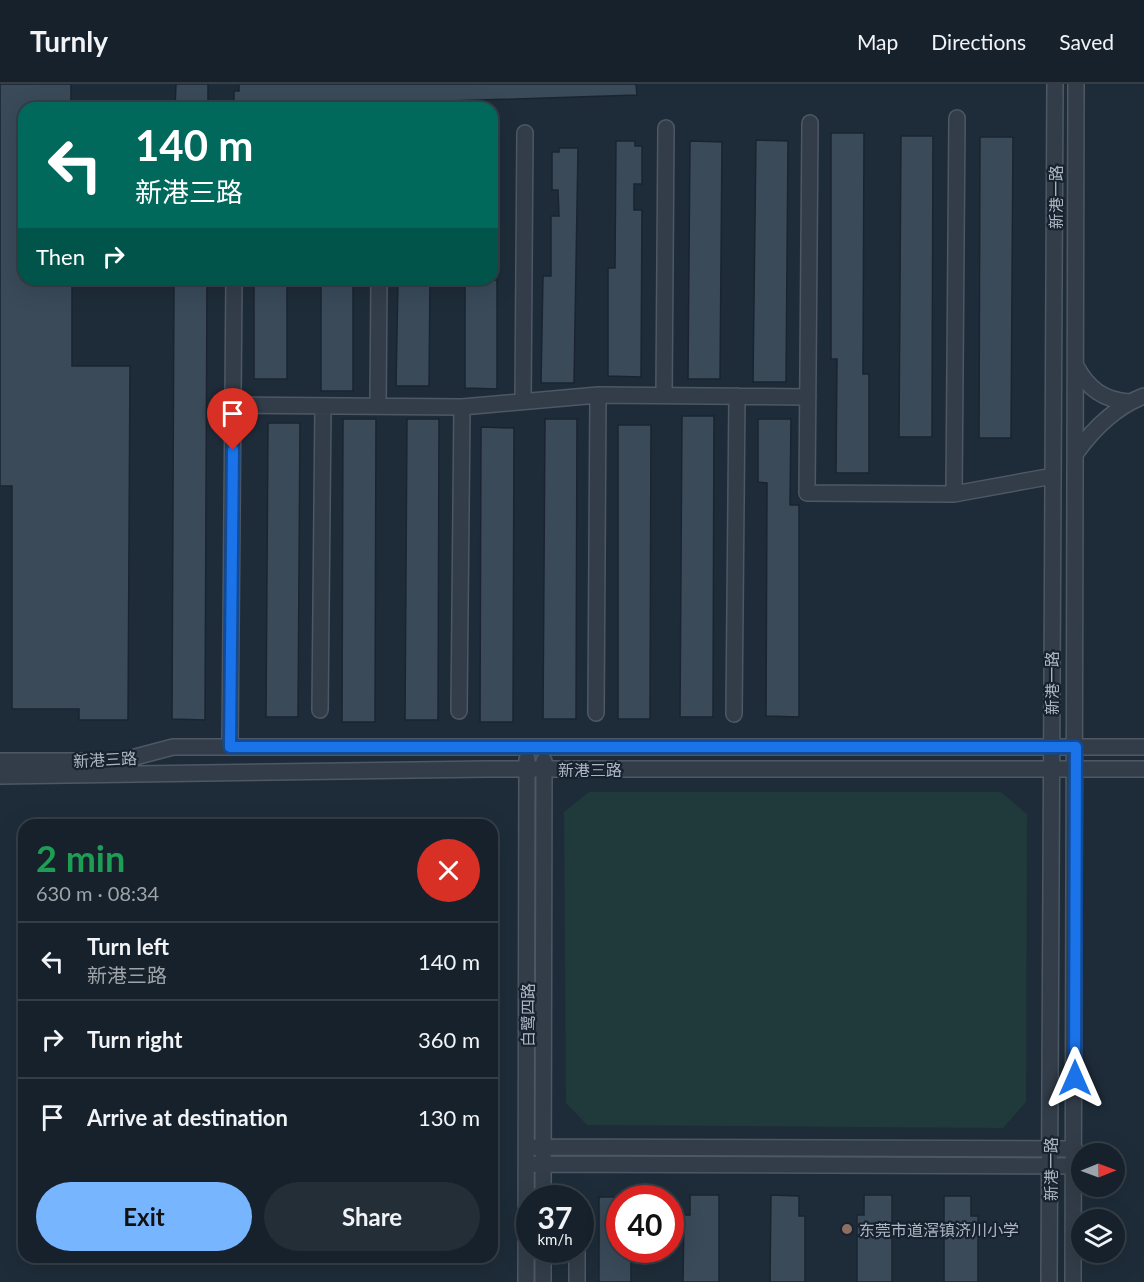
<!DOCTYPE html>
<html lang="en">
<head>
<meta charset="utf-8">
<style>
  body { margin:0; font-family:Lato,"Noto Sans SC",sans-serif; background:#232e37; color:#f1f3f6; height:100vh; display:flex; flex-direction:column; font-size:22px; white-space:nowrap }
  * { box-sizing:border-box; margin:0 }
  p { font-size:20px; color:#9ea3a9 }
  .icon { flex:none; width:33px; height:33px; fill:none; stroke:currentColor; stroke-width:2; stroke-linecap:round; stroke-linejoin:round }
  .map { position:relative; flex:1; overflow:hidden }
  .drawer { position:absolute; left:18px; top:735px; width:480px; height:444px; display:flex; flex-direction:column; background:#16212b; border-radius:18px; box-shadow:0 6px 24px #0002,0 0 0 2px #353e47 }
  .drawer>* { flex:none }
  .top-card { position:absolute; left:18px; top:18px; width:480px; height:183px; border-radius:18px; box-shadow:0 6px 24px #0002,0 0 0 2px #353e47; background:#00695c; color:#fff; overflow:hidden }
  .needle { width:39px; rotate:89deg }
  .buttons { position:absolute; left:1071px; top:1059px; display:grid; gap:12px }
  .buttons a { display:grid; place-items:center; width:54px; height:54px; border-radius:50%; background:#16212b; box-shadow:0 6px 24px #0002,0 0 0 2px #353e47; font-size:30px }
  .speed { position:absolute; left:516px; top:1101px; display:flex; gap:12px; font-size:30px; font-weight:700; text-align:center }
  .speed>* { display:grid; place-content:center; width:78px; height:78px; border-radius:50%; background:#16212b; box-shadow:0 6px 24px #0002,0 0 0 2px #353e47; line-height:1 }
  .speed small { font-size:15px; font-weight:400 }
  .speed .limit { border:9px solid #d22; background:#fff; color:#111 }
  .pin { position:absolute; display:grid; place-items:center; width:51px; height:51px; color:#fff; margin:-62px -26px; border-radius:50% 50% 50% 0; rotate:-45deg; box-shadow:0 0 6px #0007 }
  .pin .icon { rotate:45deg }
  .me { position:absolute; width:66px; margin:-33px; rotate:0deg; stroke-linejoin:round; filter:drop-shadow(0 0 4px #0008) }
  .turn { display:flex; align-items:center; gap:21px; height:126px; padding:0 18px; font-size:27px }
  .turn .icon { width:78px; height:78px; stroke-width:2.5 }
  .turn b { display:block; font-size:42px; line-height:51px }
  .then { display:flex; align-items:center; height:57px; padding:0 18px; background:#0003; gap:12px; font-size:22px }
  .round { display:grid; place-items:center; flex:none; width:63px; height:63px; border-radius:32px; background:#232e37 }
  .headline { display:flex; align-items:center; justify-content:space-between; height:102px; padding:0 18px }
  h1 { font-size:36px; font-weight:700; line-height:45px; color:#1e9e55 }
  .action { display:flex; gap:12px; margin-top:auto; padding:12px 18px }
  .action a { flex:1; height:69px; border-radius:36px; background:#78b5ff; color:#111; font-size:24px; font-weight:700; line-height:69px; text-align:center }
  .action a+a { background:#232e37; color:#f1f3f6 }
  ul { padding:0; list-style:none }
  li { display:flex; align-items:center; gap:18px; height:78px; padding:0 18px; border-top:2px solid #353e47 }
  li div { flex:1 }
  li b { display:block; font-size:22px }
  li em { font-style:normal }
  header { display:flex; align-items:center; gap:36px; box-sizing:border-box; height:84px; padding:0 30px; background:#16212b; border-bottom:2px solid #353e47 }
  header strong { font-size:28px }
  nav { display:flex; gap:33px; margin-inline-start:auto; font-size:21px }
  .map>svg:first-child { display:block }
</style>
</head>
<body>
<header>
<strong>Turnly</strong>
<nav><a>Map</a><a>Directions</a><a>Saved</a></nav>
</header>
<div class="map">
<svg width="1144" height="1198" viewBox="0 0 1144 1198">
  <rect width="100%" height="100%" fill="#1e2c39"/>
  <path fill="#20393a" d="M589 708H1001L1027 730 1026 1018 1003 1044 587 1041 566 1019 564 728Z"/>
  <path fill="#3a4a59" stroke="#1a2430" stroke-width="1.5" d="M0 0H71V24H24V195H72V282H130L128 636H79V625H12V402H0Z
    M176 0H208V24H175Z
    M239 0H636L637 11 234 24V7H239Z
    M831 49H864L863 290H869V389H836L837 275H831Z
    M901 52H933L932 353H899Z
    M980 53H1013L1011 354H979Z
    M756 56 788 57 786 298H753Z
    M616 57H635V62H642V100H634V126H642L641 293 608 292V184H615Z
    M690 57 722 58 720 295H688Z
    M559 64H578L574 299H541L543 192H551V132H559L558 106H552V68H559Z
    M174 195H207L205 636 172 635Z
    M254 195H287V295H254Z
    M321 195H353V307H321Z
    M398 195 430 196 429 302H396Z
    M465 196H497V305L465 304Z
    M682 332H714L713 633H680Z
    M343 335H376L375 638H342Z
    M407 335H439L438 636H405Z
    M545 335H577L576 635H543Z
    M758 335H791L790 421H799V633L766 632 767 399 758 398Z
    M268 339H300L298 633H266Z
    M618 341H651L650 635H618Z
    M481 343 514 344 513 638H480Z
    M690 1111H719V1198H683L684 1131H690Z
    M771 1111 799 1112V1132H805V1198H770Z
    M864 1111H892V1198H857V1131H864Z
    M944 1112H971V1132H978V1198H944Z
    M599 1113H620V1166H631V1198H599Z"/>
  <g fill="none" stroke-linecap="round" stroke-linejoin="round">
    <g stroke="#4d5864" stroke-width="18">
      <path id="minor" d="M810 39 807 409 954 410 1053 392
        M1076 282C1088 305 1104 316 1129 318
        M664 311 666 44
        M523 317 525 49
        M233 321 462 323 598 311 808 313
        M378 322 379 195
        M1076 369C1094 344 1115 323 1144 312
        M954 410 957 34
        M320 626 323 322
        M459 627 462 323
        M596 629 598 311
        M734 630 737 312
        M230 663 234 195
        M0 677H120L173 663H1144
        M0 692 486 685H1144
        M526 1063 1075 1065
        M527 1080 1075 1082
        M543 1114 544 677
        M543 1166V1198
        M526 1198 527 675
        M577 1198V1166
        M1049 1198 1055 0
        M1073 1198 1076 0"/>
    </g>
    <use href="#minor" stroke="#323d49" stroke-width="15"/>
  </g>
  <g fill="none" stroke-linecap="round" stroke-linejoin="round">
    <g stroke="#114b97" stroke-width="15">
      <path id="route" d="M233 366 230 663H1076L1075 994"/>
    </g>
    <use href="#route" stroke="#1a73e8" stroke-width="10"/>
  </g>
  <circle fill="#8d6e63" stroke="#18222e" stroke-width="2" cx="847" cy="1145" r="6"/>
  <g text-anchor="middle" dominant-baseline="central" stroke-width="4.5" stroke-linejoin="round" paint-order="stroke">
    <g font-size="16" fill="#acb8c6" stroke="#18222e">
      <text transform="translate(1055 113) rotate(-90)">新港一路</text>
      <text transform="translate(1051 599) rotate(-90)">新港一路</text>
      <text transform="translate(105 675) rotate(-3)">新港三路</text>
      <text x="590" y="685">新港三路</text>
      <text transform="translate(527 931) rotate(-90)">白鹭四路</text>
      <text transform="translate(1050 1085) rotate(-90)">新港一路</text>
    </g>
    <g font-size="16" fill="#acb8c6" stroke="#18222e" text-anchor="start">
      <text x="859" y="1145">东莞市道滘镇济川小学</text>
    </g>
  </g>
</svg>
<div class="buttons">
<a><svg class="needle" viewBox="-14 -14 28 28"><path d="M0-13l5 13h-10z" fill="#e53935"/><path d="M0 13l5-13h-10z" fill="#9ea3a9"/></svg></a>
<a><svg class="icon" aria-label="layers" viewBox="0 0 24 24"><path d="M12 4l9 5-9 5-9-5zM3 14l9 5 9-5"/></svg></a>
</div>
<div class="speed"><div>37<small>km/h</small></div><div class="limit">40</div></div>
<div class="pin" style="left:233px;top:366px;background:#d93025"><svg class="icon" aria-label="arrive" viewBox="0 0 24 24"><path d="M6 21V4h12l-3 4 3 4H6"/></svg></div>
<svg class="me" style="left:1075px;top:994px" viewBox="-20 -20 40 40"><path d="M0-17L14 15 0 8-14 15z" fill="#1a73e8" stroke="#fff" stroke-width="4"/></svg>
<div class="top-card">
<div class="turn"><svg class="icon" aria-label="left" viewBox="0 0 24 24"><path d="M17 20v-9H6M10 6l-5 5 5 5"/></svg><div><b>140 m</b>新港三路</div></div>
<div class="then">Then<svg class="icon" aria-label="right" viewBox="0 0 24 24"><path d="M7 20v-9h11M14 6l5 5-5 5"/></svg></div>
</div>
<section class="drawer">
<div class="headline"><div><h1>2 min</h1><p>630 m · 08:34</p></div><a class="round" style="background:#d93025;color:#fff"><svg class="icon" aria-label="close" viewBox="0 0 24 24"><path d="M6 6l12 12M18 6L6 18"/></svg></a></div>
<ul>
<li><svg class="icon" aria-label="left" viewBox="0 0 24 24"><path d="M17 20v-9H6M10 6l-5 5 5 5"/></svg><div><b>Turn left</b><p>新港三路</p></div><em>140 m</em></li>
<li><svg class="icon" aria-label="right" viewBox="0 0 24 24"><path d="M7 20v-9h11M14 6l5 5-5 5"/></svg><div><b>Turn right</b></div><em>360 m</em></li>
<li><svg class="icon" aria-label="arrive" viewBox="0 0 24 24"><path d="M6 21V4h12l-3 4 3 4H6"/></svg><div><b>Arrive at destination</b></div><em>130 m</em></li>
</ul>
<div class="action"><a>Exit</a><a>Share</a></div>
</section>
</div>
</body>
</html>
